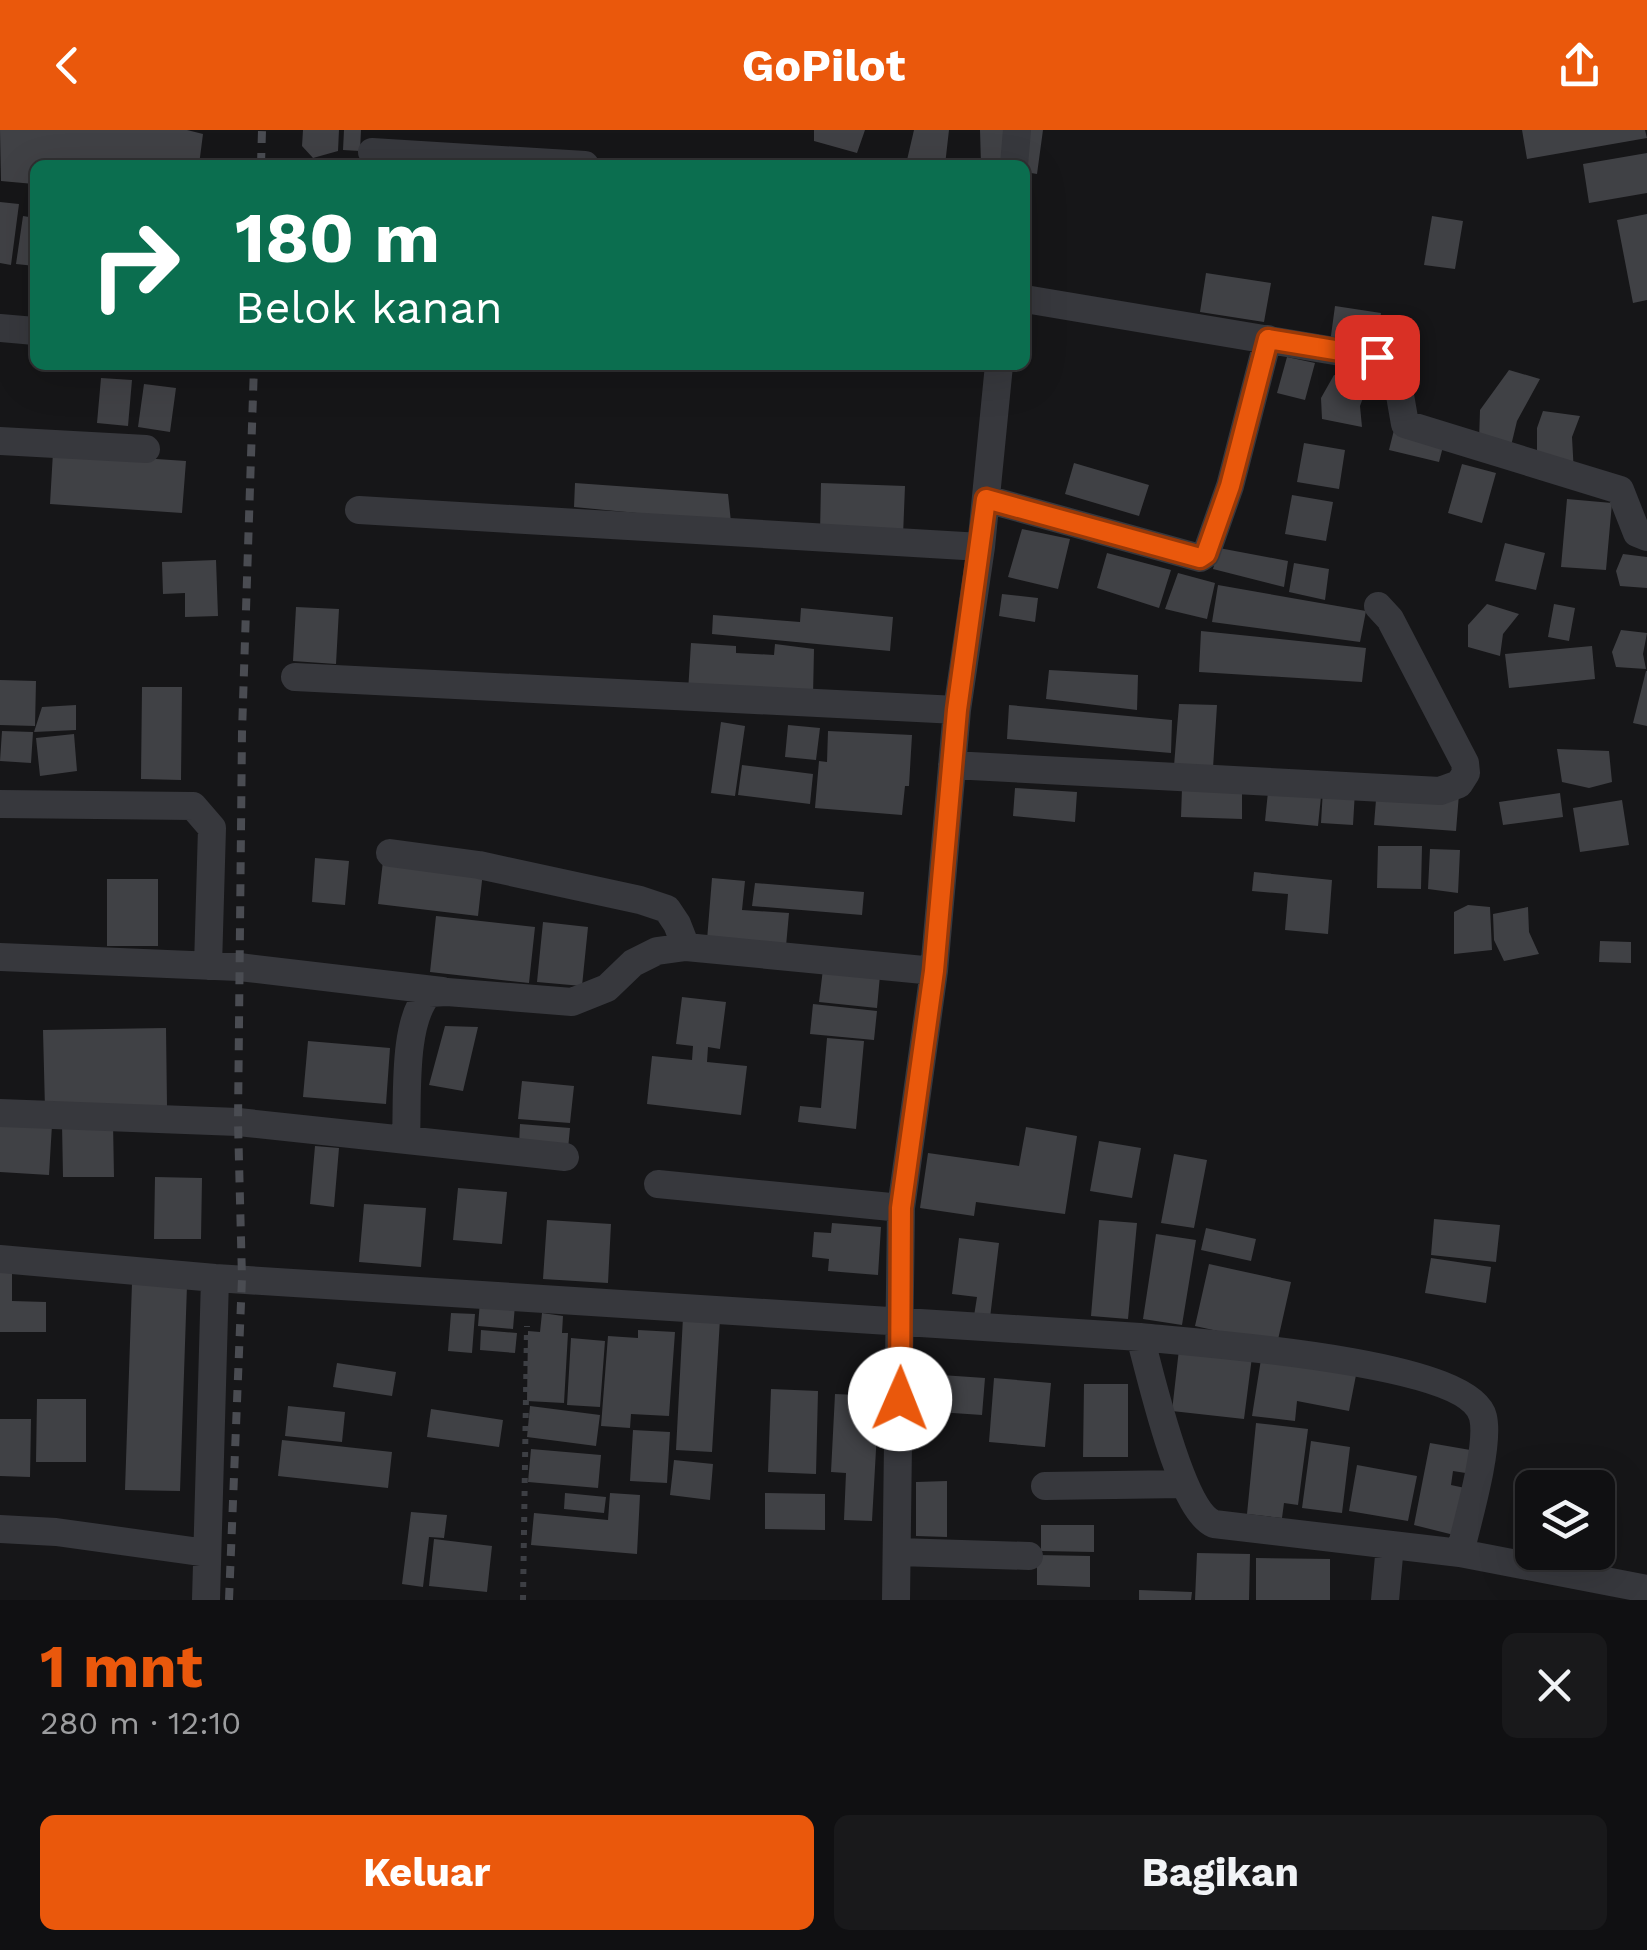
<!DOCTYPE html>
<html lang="id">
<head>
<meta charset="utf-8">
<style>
  body { margin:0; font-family:"Work Sans",sans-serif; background:#19191b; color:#f1f3f6; height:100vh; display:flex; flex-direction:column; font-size:38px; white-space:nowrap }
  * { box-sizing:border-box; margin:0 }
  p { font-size:32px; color:#9c9d9f }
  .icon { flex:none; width:55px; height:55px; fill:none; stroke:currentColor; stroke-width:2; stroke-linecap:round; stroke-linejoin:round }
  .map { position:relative; height:1470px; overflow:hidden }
  .sheet { display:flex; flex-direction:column; background:#101012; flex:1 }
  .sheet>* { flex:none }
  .banner { position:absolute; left:30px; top:30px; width:1000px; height:210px; border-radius:15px; box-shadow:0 10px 40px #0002,0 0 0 2px #303032; background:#0b6e4f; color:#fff; overflow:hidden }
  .tools { position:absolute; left:1515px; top:1340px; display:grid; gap:20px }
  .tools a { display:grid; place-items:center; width:100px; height:100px; border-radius:15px; background:#101012; box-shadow:0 10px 40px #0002,0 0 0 2px #303032; font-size:50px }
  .pin { position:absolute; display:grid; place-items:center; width:85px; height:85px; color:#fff; margin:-42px; border-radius:20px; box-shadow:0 5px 15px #0006 }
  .me { position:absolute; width:110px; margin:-55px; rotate:1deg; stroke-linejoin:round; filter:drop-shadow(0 0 8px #0008) }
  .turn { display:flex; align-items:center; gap:35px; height:210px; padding:0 40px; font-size:45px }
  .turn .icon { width:130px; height:130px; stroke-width:2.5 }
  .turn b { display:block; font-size:70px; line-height:85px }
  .round { display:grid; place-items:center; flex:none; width:105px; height:105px; border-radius:15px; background:#19191b }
  .summary { display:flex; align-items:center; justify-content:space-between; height:170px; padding:0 40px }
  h1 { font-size:60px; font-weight:700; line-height:75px; color:#ea580c }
  .primary-button { display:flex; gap:20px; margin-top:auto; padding:20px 40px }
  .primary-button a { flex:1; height:115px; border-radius:15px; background:#ea580c; color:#fff; font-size:40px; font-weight:700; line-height:115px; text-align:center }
  .primary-button a+a { background:#19191b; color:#f1f3f6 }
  header { display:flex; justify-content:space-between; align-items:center; height:130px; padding:0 40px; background:#ea580c; color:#fff; font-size:45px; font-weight:700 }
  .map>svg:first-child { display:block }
</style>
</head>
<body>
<header><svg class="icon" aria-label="back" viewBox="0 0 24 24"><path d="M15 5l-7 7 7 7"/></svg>GoPilot<svg class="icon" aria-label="share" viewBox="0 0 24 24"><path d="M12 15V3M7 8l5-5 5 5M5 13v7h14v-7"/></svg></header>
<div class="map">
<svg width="1647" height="1470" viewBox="0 0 1647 1470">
  <rect width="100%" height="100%" fill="#161618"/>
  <path fill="#404145" d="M0 0H187L203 4 199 35H35L34 54 1 51Z
    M303 0H339L338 21 313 28 302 16Z
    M344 0H361L360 21 343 20Z
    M814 0H865L857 23 814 11Z
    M914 0H949L945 35 907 30Z
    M980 0H1043L1037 44 1025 42V35H981Z
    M1522 0H1645L1647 8 1527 29Z
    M1647 23V63L1589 73 1583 34Z
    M0 72 19 74 11 135 0 133Z
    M1647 84V170L1633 173 1617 90Z
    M23 86 35 88V136L16 134Z
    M1432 86 1463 91 1455 139 1424 135Z
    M1206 143 1271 153 1264 192 1200 182Z
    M1335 176 1381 183 1376 220 1330 213Z
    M1287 227 1315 233 1305 270 1277 263Z
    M1509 240 1540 249 1517 291 1510 320 1479 311 1480 280Z
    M1334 245 1369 252 1360 276 1362 297 1322 289 1321 268Z
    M101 248 132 250 128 296 97 293Z
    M144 254 176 258 170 302 138 297Z
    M1543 281 1580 286 1572 307 1574 344 1537 334V298Z
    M1395 296 1445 309 1439 332 1389 320Z
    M1304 313 1345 320 1339 359 1297 352Z
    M53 322 186 331 182 383 50 374Z
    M1074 333 1149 355 1139 386 1065 364Z
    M1462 334 1496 343 1482 393 1448 383Z
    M575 353 728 364 731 392 574 377Z
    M821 353 905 356 903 406 820 403Z
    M1292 365 1333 372 1326 411 1285 404Z
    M1567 369 1612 373 1606 440 1561 437Z
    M1022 399 1070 409 1058 459 1008 447Z
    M1505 413 1545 423 1536 460 1495 451Z
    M1219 418 1288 431 1284 457 1213 439Z
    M1107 423 1171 440 1159 478 1097 458Z
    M1623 424 1647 427V458L1620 456 1616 441Z
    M216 430 218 486 185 487V463L163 464 162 432Z
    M1294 433 1329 439 1325 470 1289 462Z
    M1178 443 1215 453 1207 489 1165 479Z
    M1218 455 1366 481 1360 512 1212 492Z
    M1002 464 1038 468 1035 492 999 486Z
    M1487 474 1519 484 1503 504 1500 526 1468 517V495Z
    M1554 474 1575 478 1569 511 1548 507Z
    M296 477 339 479 336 534 293 531Z
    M801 478 893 487 890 521 712 504 713 485 800 492Z
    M1621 500 1647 503 1643 524 1646 539 1616 537 1612 522Z
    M1201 501 1366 518 1362 552 1199 542Z
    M691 513 736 516V523L774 525 775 514 814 519 813 566 688 562Z
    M1592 516 1595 549 1509 558 1505 524Z
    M1049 540 1138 545 1137 580 1046 569Z
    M1646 541H1647V596L1633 593Z
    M0 550 36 551 35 596 0 595Z
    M142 557H182L181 650 141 649Z
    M1179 574 1217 575 1213 638 1174 636Z
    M76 575V600L34 602 42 577Z
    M1009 575 1172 590 1171 623 1007 609Z
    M721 592 745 596 735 666 711 663Z
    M788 595 820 598 816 630 785 627Z
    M2 601 33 602 31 633 0 631Z
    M828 601 912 605 909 656H905L902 685 815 678 819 631 827 632Z
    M74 604 77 641 40 646 36 608Z
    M1557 619 1609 621 1612 652 1589 658 1562 652Z
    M742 635 813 644 810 674 738 665Z
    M1269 652 1322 657 1318 696 1265 691Z
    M1377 657 1459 664 1456 701 1374 695Z
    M1015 658 1077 662 1075 692 1013 686Z
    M1182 658 1242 659V689L1181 687Z
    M1323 659 1355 661 1353 695 1321 693Z
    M1560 663 1563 687 1503 695 1499 672Z
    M1622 670 1629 715 1580 722 1573 678Z
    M1378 716H1422L1421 759 1377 758Z
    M1430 719 1460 720 1458 763 1428 759Z
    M315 728 349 731 345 775 312 772Z
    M383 731 483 742 478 786 378 774Z
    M1254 742 1332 750 1328 804 1285 800 1288 764 1252 761Z
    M712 748 745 751 742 780 789 783 786 816 707 810Z
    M107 749H158V816H107Z
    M755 753 864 762 862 785 752 776Z
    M1468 775 1490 777 1492 820 1454 824V782Z
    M1528 777 1529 802 1539 824 1504 831 1494 810 1493 784Z
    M436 786 535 797 529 853 430 842Z
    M543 792 588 797 582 856 537 852Z
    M1600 811 1631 812V833L1599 832Z
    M823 839 880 845 877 878 819 872Z
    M682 867 726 872 720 919 708 917 707 932 747 936 741 985 647 974 652 926 692 930 693 916 676 914Z
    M813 874 877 881 874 910 810 904Z
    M445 896 478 897 463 961 429 955Z
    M166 898 167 976 45 979 43 900Z
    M827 908 864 911 856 999 798 992 800 976 821 978Z
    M308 911 390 918 386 974 303 967Z
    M522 951 574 956 570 993 518 989Z
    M0 993 52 995 49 1045 0 1042Z
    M113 993 114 1047H63L62 994Z
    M520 994 570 998 568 1019 519 1015Z
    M1026 997 1077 1006 1065 1084 976 1072 974 1086 920 1078 928 1023 1019 1036Z
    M1099 1011 1141 1018 1132 1068 1090 1061Z
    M315 1016 339 1018 334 1077 310 1074Z
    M1174 1024 1207 1030 1194 1098 1161 1093Z
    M155 1047 202 1048 201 1109H154Z
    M458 1058 507 1062 502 1114 453 1110Z
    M364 1074 426 1078 421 1137 359 1132Z
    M1434 1089 1500 1095 1496 1132 1431 1125Z
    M547 1090 611 1094 608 1153 543 1149Z
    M1099 1090 1137 1093 1128 1189 1091 1186Z
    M832 1093 881 1097 878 1145 828 1141 829 1129 812 1127 814 1102 831 1103Z
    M1206 1098 1256 1109 1251 1131 1201 1120Z
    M1156 1104 1196 1110 1182 1195 1143 1189Z
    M959 1108 999 1113 990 1188 974 1186 977 1167 952 1164Z
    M1431 1128 1491 1137 1486 1173 1425 1163Z
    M1209 1134 1291 1152 1277 1214 1195 1196Z
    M0 1135H12V1171L46 1172V1202H0Z
    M132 1153 187 1155 180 1361 125 1360Z
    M480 1171 515 1175 513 1199 478 1196Z
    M451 1183 475 1184 472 1223 448 1221Z
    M542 1183 563 1186 562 1203H568L564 1273 527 1271 528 1201 540 1202Z
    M683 1187 720 1189 712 1322 676 1320Z
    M481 1200 517 1203 515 1223 480 1220Z
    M638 1200 675 1202 669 1286 631 1284 630 1298 601 1296 608 1206 638 1208Z
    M571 1208 605 1211 600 1277 567 1275Z
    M1179 1219 1252 1227 1244 1289 1172 1281Z
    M1262 1223 1357 1240 1349 1281 1297 1271 1295 1291 1252 1286Z
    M337 1233 396 1242 392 1266 333 1257Z
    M912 1243 985 1248 982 1285 909 1280Z
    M994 1248 1051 1253 1045 1317 989 1312Z
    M1084 1254H1128V1327H1083Z
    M771 1259 818 1261 816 1344 768 1342Z
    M835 1264 879 1266 872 1391 844 1390 846 1343 831 1342Z
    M37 1269H86V1332H36Z
    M288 1276 345 1282 342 1312 285 1306Z
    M530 1276 600 1285 596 1316 527 1307Z
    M431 1279 503 1290 499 1317 427 1307Z
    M0 1289H31L30 1347 0 1346Z
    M1256 1293 1308 1299 1298 1375 1284 1373 1282 1388 1247 1384Z
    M633 1300 670 1302 667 1353 630 1351Z
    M282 1310 392 1322 388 1358 278 1346Z
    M1311 1311 1350 1317 1342 1383 1302 1378Z
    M1430 1313 1476 1321 1472 1344 1453 1341 1451 1355 1465 1358 1454 1405 1414 1395Z
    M531 1319 601 1325 598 1358 528 1352Z
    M674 1330 713 1334 710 1370 670 1365Z
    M1357 1335 1417 1346 1408 1391 1349 1381Z
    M947 1351V1407L916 1406V1352Z
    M565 1363 606 1367 604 1383 564 1379Z
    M610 1363 640 1365 637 1424 531 1415 534 1383 608 1390Z
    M765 1363 825 1364V1400L765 1399Z
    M411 1382 447 1385 444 1408 429 1407 423 1457 402 1454Z
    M1041 1395H1094V1422L1041 1421Z
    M434 1409 492 1416 487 1462 429 1456Z
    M1197 1423 1250 1424 1249 1470H1195Z
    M1037 1425 1090 1426V1457L1037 1455Z
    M1256 1428 1330 1429V1470H1256Z
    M1139 1460 1192 1462 1191 1470H1139Z"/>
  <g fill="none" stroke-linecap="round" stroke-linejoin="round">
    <path stroke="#3d3f44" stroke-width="6" stroke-dasharray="5 8" stroke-linecap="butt" d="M523 1470 527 1196"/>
    <path stroke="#37383d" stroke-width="28" d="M372 22 585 35
      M1014 35 1017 0
      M1025 169 1394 231 1405 294 1620 360 1637 403 1647 407
      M0 198 35 201
      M0 311 146 319
      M986 369 1200 428 1206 424 1230 356 1268 209
      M359 380 981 417
      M295 547 957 580
      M952 635 1440 661 1459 654 1466 643 1465 633 1390 489 1378 476
      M0 674 193 676 212 698 208 836
      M390 723 479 735 640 770 667 779 677 794 686 817
      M0 827 239 837 442 861
      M0 983 238 992 565 1027
      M406 1007C408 968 402 892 429 863L447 862 572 872 607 858 633 833 657 821 686 817 934 841
      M658 1054 901 1078
      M0 1129 215 1148 1140 1207C1195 1213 1469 1230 1483 1287 1490 1316 1467 1393 1460 1423L1647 1459
      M1140 1207C1151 1246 1180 1380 1214 1394L1460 1423
      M1045 1356 1183 1354
      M0 1399 56 1402 207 1423
      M898 1422 1029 1426
      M206 1470 215 1148
      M896 1470 901 1078 934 841 957 580 981 417 999 235
      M1385 1470 1390 1415"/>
    <path stroke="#4a4c52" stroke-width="8" stroke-dasharray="12 10" stroke-linecap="butt" d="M261 35 262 0
      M229 1470 242 1148 238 992 242 602 254 235"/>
  </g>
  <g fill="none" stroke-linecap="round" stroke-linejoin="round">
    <g stroke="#983908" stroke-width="25">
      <path id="route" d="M900 1269 901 1078 934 841 957 580 986 369 1200 428 1206 424 1230 356 1268 209 1377 227"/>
    </g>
    <use href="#route" stroke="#ea580c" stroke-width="18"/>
  </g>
</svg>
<div class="tools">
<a><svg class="icon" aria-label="layers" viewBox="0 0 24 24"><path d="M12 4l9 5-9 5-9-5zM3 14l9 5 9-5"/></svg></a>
</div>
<div class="pin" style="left:1377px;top:227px;background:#d93025"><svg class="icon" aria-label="arrive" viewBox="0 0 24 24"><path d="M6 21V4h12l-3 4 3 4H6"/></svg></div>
<svg class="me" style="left:900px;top:1269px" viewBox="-20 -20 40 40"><circle r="19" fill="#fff"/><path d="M0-13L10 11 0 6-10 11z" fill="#ea580c"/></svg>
<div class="banner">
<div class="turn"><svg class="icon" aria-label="right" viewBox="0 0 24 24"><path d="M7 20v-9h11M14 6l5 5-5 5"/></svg><div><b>180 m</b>Belok kanan</div></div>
</div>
</div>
<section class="sheet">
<div class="summary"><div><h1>1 mnt</h1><p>280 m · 12:10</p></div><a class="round"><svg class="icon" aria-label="close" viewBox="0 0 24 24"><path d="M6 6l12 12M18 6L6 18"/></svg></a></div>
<div class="primary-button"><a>Keluar</a><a>Bagikan</a></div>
</section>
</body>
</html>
